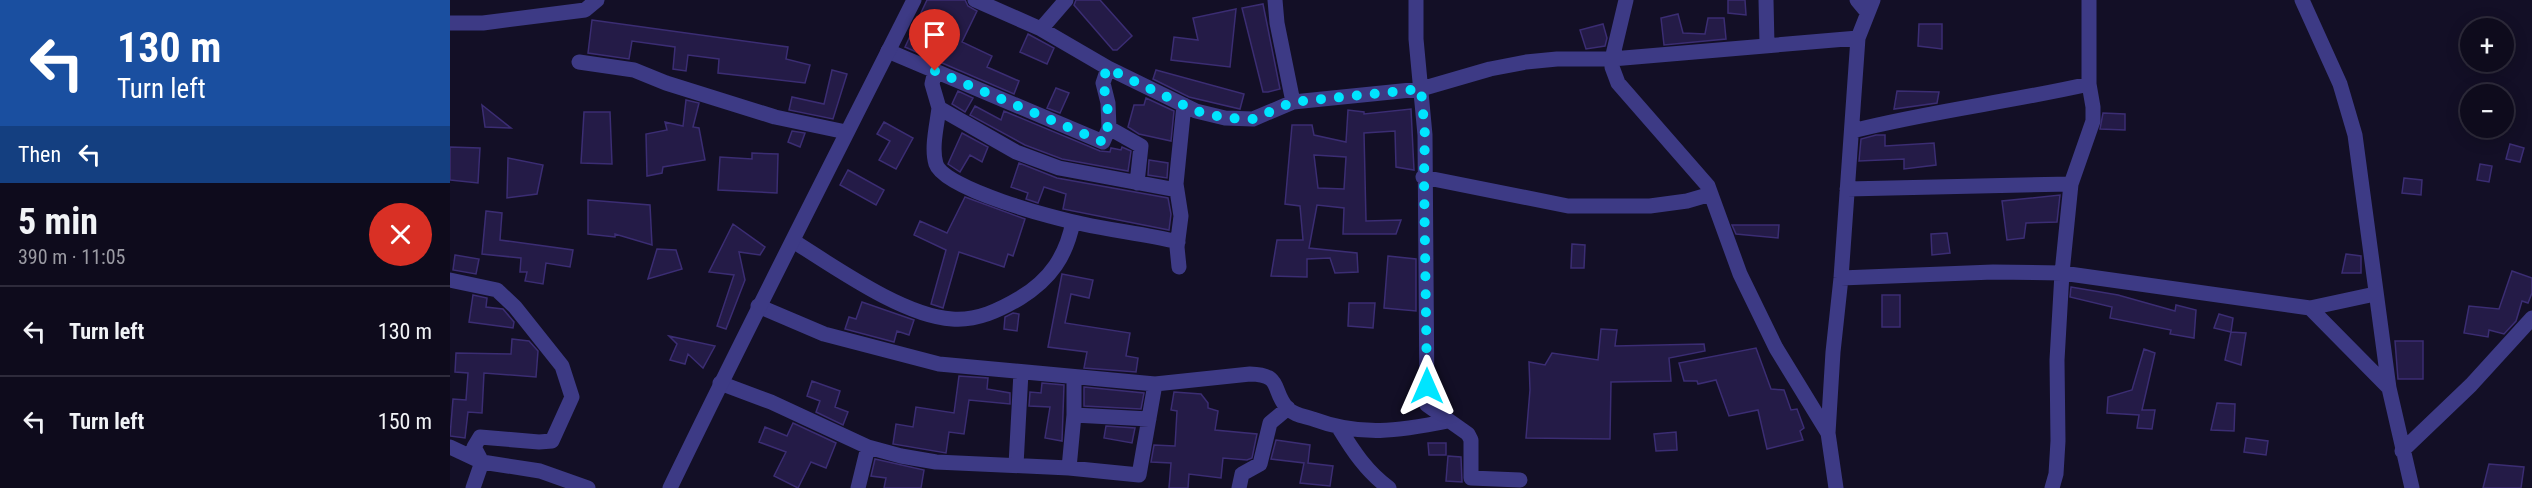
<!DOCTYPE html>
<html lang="en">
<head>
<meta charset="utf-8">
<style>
  body { margin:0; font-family:"Roboto Condensed",sans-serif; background:#1c1929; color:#f1f3f6; height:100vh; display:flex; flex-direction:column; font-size:22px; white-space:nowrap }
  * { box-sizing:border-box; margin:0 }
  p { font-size:20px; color:#9b9ba3 }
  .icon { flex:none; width:33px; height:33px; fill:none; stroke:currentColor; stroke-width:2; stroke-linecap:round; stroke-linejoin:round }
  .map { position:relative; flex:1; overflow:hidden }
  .drawer { display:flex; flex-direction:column; background:#0e0b1c; width:450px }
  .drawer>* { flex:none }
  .banner { background:#1a4fa0; color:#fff; overflow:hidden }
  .controls { position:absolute; left:2010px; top:18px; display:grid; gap:12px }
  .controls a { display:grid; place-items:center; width:54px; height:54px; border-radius:50%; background:#0e0b1c; box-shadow:0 3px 15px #0003,0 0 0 2px #2e2b3b; font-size:30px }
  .pin { position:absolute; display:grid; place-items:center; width:51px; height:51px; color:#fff; margin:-62px -26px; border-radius:50% 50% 50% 0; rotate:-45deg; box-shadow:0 0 6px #0007 }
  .pin .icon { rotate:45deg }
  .me { position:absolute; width:66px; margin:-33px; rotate:0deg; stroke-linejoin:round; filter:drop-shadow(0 0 4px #0008) }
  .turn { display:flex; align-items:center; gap:21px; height:126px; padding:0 18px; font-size:27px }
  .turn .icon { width:78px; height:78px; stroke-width:2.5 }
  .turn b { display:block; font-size:42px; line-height:51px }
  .then { display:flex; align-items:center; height:57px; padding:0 18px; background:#0003; gap:12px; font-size:22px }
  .round { display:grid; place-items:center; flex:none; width:63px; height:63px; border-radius:32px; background:#1c1929 }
  .head { display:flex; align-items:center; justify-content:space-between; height:102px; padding:0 18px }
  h1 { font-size:36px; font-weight:700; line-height:45px }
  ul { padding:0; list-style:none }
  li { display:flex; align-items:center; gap:18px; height:90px; padding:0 18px; border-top:2px solid #2e2b3b }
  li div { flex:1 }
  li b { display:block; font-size:22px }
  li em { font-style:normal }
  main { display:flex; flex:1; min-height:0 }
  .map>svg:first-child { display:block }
</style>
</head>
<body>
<main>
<section class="drawer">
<div class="banner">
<div class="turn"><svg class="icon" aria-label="left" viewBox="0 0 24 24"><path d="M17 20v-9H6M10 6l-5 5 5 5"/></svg><div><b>130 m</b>Turn left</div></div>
<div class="then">Then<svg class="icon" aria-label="left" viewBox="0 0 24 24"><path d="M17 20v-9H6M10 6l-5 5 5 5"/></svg></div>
</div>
<div class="head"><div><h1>5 min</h1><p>390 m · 11:05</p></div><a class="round" style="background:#d93025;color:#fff"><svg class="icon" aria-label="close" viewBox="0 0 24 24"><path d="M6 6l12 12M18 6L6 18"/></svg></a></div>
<ul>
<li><svg class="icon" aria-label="left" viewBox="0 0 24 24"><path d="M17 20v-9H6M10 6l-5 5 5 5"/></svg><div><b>Turn left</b></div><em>130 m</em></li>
<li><svg class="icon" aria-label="left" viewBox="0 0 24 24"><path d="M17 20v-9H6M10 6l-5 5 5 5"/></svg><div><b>Turn left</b></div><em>150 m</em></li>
</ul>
</section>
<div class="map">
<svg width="2082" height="488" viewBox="0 0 2082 488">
  <rect width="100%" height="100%" fill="#130f26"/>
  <path fill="#241b47" stroke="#3b2d73" stroke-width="1.5" fill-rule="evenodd" d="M477 0H515L518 6 527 11 512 42 542 56 537 67 569 81 564 94 455 47Z
    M626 0H650L682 36 667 50H663L624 5Z
    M1278 0H1295L1296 15 1278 13Z
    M813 4 830 89 818 92H813L792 8Z
    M786 9 780 67 721 60 724 37 748 40 743 18Z
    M1228 14 1233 33 1255 34 1258 18H1274L1276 39 1214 45 1211 18Z
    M142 20 338 47 336 59 360 65 355 83 268 73 269 59 238 55 236 71 223 69 225 47 182 41 179 59 138 53Z
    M1153 24 1157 38 1155 46 1136 49 1130 30Z
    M1469 24H1492V49L1468 46Z
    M578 34 604 48 597 64 570 52Z
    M382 70 397 74 383 119 339 110 342 97 374 104Z
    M706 70 794 94 790 109 739 97 703 79Z
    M606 88 619 93 610 113 597 108Z
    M508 91 523 98 515 112 502 104Z
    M1447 91 1489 92 1487 103 1444 109Z
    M696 98 724 111 721 141 689 134 678 127 684 105H694Z
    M236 100 249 103 243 127 249 128 255 160 213 167 212 173 197 176 196 134 217 130 215 122 233 126Z
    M32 105 61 128 35 127Z
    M525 106 551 120 554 111 650 151 660 152 661 148 671 150 672 147 681 151 678 171 612 159 575 145 520 115Z
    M961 109 964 170 946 167 945 131 914 133 916 221 951 220 946 234H893L894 208 867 205 859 248 907 253 908 272 885 273 880 258 857 259V277L821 276 827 240H853L850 206 835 204 842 125H862L864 135 896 142 898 110 914 112V114ZM864 155 896 157 894 189 868 188Z
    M134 112H160L162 164 131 163Z
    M1653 113 1675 114V130L1650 129Z
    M434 122 463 138 446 169 429 160 440 141 427 134Z
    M342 131 355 133 350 147 338 142Z
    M512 133 538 147 532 162 520 155 510 172 498 164Z
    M1426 135H1435V146L1484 143 1486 165 1454 169V159L1409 161 1411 139Z
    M2060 144 2074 148 2070 162 2056 159Z
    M0 147 30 148 28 183 0 180Z
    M302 153 328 154 327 193 268 190 270 157 302 159Z
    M58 158 93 165 87 194 57 198Z
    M699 160 718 163 717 178 698 175Z
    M569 163 607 178 718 198 721 214 719 230 613 209 616 194 594 187 588 203 576 199 578 193 561 187Z
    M2030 164 2042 166 2039 182 2027 180Z
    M398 170 434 190 426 205 390 185Z
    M1954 178 1972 180 1971 195 1952 193Z
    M1610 195 1607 222 1576 223 1574 238 1557 240 1552 201Z
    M515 197 575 219 563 256 558 254 554 267 509 252 493 308 481 304 496 250 464 235 470 221 497 233Z
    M138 200 200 205 202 245 165 234V237L138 234Z
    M36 211 52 213 50 240 123 250 120 267 96 263 93 284 75 281 77 272H70L71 258 32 254Z
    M283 224 315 247 310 255 289 252 295 280 276 329 267 326 284 275 259 272Z
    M1282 225H1329L1328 238 1286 234Z
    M1497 233 1500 253 1482 255 1481 234Z
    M1122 244 1135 245 1134 268H1121Z
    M207 249 226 250 232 269 198 279Z
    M1896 254 1911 256V273H1892Z
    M5 255 29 259 26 274 3 270Z
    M938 256 966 259V311L934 308Z
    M2062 271 2082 278V293L2078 303 2072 301 2066 321 2054 334 2039 330 2038 337 2014 333 2019 306 2049 309Z
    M612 274 643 280 639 298 621 294 615 323 680 333 676 356 688 358 686 372 634 368 637 352 598 347Z
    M1621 287 1668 295 1725 311 1726 305 1746 310 1744 338 1720 334 1721 330 1660 318 1662 307 1620 297Z
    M23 295 37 298 36 307 53 309 64 322 63 328 19 322Z
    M1432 295H1450V327H1432Z
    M412 302 464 320 459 335 447 331 444 342 395 329 399 317 406 319Z
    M899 303H925L923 328 898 326Z
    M563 313 569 314 567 331 554 329 555 317Z
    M1769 314 1783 318 1781 332 1764 328Z
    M1151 329 1167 330 1165 346 1254 344 1255 351 1219 358 1221 381 1161 382 1160 439 1076 438 1080 390 1079 362 1095 365 1102 353 1148 360Z
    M1781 332 1796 333 1791 365 1775 360Z
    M219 336 265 346 253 368 238 354 235 364 220 360 227 344Z
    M62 339 79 341 88 351 86 377 34 373 32 413 18 412 15 438 0 436 3 399 16 400 18 373 5 372 6 353 61 354Z
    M1945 341H1973V379H1948Z
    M1306 348 1321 389 1334 390 1341 410 1347 409 1354 428 1350 431 1353 440 1317 449 1308 410 1279 416 1266 380 1248 384 1247 381H1234L1229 363Z
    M1694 349 1705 353 1692 410H1705L1702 429 1687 428 1689 415 1657 413 1658 397 1682 390Z
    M509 376 538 378 537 389 560 393V404L519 400 514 434 499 432 496 453 443 444 446 424 463 427 466 407 504 413Z
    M362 381 390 391 385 407 398 412 393 425 366 412 370 401 357 396Z
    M592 383 614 385 612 441 595 438 600 407 579 406 580 392 591 393Z
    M634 387 694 393 691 409 634 406Z
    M724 392 751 394 758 403V408L768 411 765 430 807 434 802 458 797 460 773 458 771 478 739 474 738 488H719L721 463 701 462 704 445 725 446 727 411 721 410Z
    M1767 403 1785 404 1784 431 1761 430Z
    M343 423 386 443 376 468 361 462 348 488 324 476 336 452 309 442 315 427 337 436Z
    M656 426 685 428 682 443 654 438Z
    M1226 432 1227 450 1206 451 1204 434Z
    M1796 438 1818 441 1816 455 1794 452Z
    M826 440 860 445 858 463 883 466 880 486 850 483 854 463 821 459Z
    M978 443H996V455H979Z
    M998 456 1011 457 1012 482 996 481Z
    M425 459 474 470 471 488H434L436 478 421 476Z
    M2039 464 2074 467 2071 488H2033Z"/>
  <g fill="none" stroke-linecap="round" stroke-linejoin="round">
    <path stroke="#3d3a85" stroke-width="15" d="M525 0 591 29 658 68 746 111 775 118 803 119 843 102 971 89 1040 69 1076 62 1107 59H1162L1408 38
      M825 0 827 23 843 102
      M966 0V39L975 135 977 405 1018 434 1021 440V478L1070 480
      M1176 0 1162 59V67L1168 83 1258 186 1290 274 1326 348 1378 433
      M1316 0 1317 45
      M1407 0 1417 12
      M1852 0 1890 84 1905 135 1939 388 1962 488
      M0 23H33L135 10 147 0
      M591 29 616 0
      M438 51 653 142 659 128
      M129 62 184 70 216 83 325 117 396 132
      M658 68 653 83 658 103 659 128 691 146 687 183
      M485 71 482 84 489 108 566 152 609 168 727 190
      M489 108C487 125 481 148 486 164 494 189 606 219 633 224 664 231 696 234 728 242
      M1402 131C1480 111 1560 102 1639 84
      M973 177 1118 206H1200L1237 201 1261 194
      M1397 189 1621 184
      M343 241C385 267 453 316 502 319 527 321 550 310 570 298 601 279 616 256 623 222
      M729 267 727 247 731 216 726 184 734 105
      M1391 278 1543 272 1612 273 1860 308 1925 294
      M0 280 47 290 65 307 112 366 122 397 102 441 89 442 30 437 24 447 32 462 23 488
      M308 306 374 334 489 364 705 384 800 374C833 375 821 389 837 408 844 415 854 416 863 419 911 437 949 431 998 421
      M1860 308 1939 388
      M270 383 321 402 418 447 451 456 486 462 619 468 689 475 705 384
      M624 415 699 419
      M889 428C903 451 917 472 939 488
      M0 447 32 462 90 471 138 488
      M1952 451 2021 385 2082 318
      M566 465 571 372
      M619 468 624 415V377
      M408 488 418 447
      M789 488 792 474 810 464 820 423 838 408
      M1386 488 1378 433 1383 352 1391 278 1408 38 1423 0
      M1602 488 1606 474 1608 441 1607 360 1612 273 1621 184 1643 121V107L1639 84V0"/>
    <path stroke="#3d3a85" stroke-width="15" d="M220 488C299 324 382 163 464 0"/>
  </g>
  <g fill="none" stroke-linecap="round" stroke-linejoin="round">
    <path stroke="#00e5ff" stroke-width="10" stroke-dasharray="0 18" d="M485 71 653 142C667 111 647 92 657 68L746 111 775 118 803 119 843 102 971 89 975 135 974 177 977 386"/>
  </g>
</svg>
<div class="controls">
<a>+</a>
<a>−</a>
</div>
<div class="pin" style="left:485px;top:71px;background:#d93025"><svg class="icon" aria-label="arrive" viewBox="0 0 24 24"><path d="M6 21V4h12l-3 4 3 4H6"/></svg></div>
<svg class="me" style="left:977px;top:386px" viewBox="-20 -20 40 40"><path d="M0-17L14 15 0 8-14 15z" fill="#00e5ff" stroke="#fff" stroke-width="4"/></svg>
</div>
</main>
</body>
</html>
